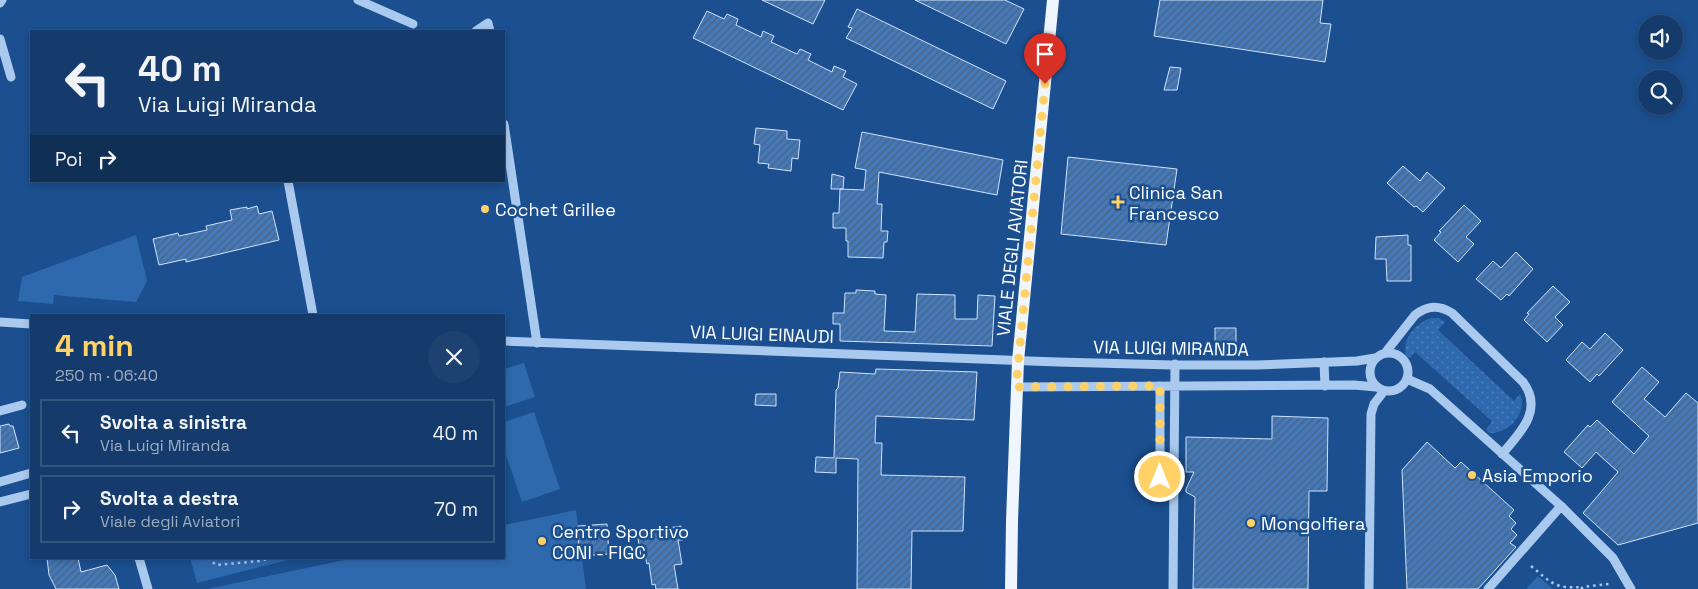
<!DOCTYPE html>
<html lang="it">
<head>
<meta charset="utf-8">
<style>
  body { margin:0; font-family:"Space Grotesk",sans-serif; background:#1d4271; color:#f1f3f6; height:100vh; display:flex; flex-direction:column; font-size:19px; white-space:nowrap }
  * { box-sizing:border-box; margin:0 }
  p { font-size:16px; color:#9dadc1 }
  .icon { flex:none; width:28px; height:28px; fill:none; stroke:currentColor; stroke-width:2; stroke-linecap:round; stroke-linejoin:round }
  .map { position:relative; flex:1; overflow:hidden }
  .drawer { position:absolute; left:30px; top:314px; width:475px; height:245px; display:flex; flex-direction:column; background:#143b6b; border-radius:0px; box-shadow:0 2px 8px #0003,0 0 0 1px #33557e }
  .drawer>* { flex:none }
  .banner { position:absolute; left:30px; top:30px; width:475px; height:152px; border-radius:0px; box-shadow:0 2px 8px #0003,0 0 0 1px #33557e; background:#143b6b; color:#f1f3f6; overflow:hidden }
  .buttons { position:absolute; left:1638px; top:15px; display:grid; gap:10px }
  .buttons a { display:grid; place-items:center; width:45px; height:45px; border-radius:50%; background:#143b6b; box-shadow:0 2px 8px #0003,0 0 0 1px #33557e; font-size:25px }
  .pin { position:absolute; display:grid; place-items:center; width:42px; height:42px; color:#fff; margin:-51px -21px; border-radius:50% 50% 50% 0; rotate:-45deg; box-shadow:0 0 5px #0007 }
  .pin .icon { rotate:45deg }
  .me { position:absolute; width:55px; margin:-28px; rotate:0deg; stroke-linejoin:round; filter:drop-shadow(0 0 4px #0008) }
  .turn { display:flex; align-items:center; gap:18px; height:105px; padding:0 25px; font-size:22px }
  .turn .icon { width:65px; height:65px; stroke-width:2.5 }
  .turn b { display:block; font-size:35px; line-height:42px }
  .then { display:flex; align-items:center; height:48px; padding:0 25px; background:#0003; gap:10px; font-size:19px }
  .round { display:grid; place-items:center; flex:none; width:52px; height:52px; border-radius:26px; background:#1d4271 }
  .overview { display:flex; align-items:center; justify-content:space-between; height:85px; padding:0 25px }
  h1 { font-size:30px; font-weight:700; line-height:38px; color:#ffd166 }
  ul { padding:0; list-style:none }
  li { display:flex; align-items:center; gap:15px; height:68px; margin:0 10px 8px; padding:0 15px; border:2px solid #33557e; border-radius:0px }
  li div { flex:1 }
  li b { display:block; font-size:19px }
  li em { font-style:normal }
  .map>svg:first-child { display:block }
</style>
</head>
<body>
<div class="map">
<svg width="1698" height="589" viewBox="0 0 1698 589">
  <defs>
    <pattern id="grass-dots" width="8" height="8" patternUnits="userSpaceOnUse" patternTransform="scale(1.25)"><rect width="8" height="8" fill="#2e69ad"/><path d="M2 2h.1M6 6h.1" fill="none" stroke="#4d80b9" stroke-width="1.8" stroke-linecap="round"/></pattern>
    <pattern id="building-hatch" width="6" height="6" patternUnits="userSpaceOnUse" patternTransform="scale(1.25)"><rect width="6" height="6" fill="#4478b7"/><path d="M-1 1l2-2M0 6l6-6M5 7l2-2" fill="none" stroke="#486282"/></pattern>
  </defs>
  <rect width="100%" height="100%" fill="#1b4f8f"/>
  <path fill="url(#grass-dots)" d="M1431 318H1439L1445 322 1438 330 1514 401 1520 394C1528 414 1508 434 1489 433L1486 430 1492 421 1415 352 1410 358 1406 356C1402 338 1415 324 1431 318Z"/>
  <path fill="#2e69ad" d="M136 235 147 281 136 302 54 295 53 304 18 301 22 277Z
    M524 363 535 397 504 407V369Z
    M534 412 560 489 522 502 504 449V422Z
    M576 510 586 589H207L354 558H504V525Z
    M190 558H296L197 583Z
    M1538 576 1553 589H1526Z"/>
  <path fill="url(#building-hatch)" stroke="#cfe3fa" d="M762 0H825L813 24Z
    M915 0H1005L1024 9 1006 44Z
    M1160 0H1323L1320 23 1331 24 1325 62 1154 36Z
    M857 9 1006 81 993 109 846 38 852 28 848 27Z
    M707 11 724 19 727 14 738 19 736 25 761 37 763 31 774 36 771 42 797 54 800 49 811 54 808 60 832 72 834 66 846 71 843 77 857 84 843 110 693 38Z
    M1170 67 1181 68 1177 90H1164Z
    M756 128 787 131V139L800 140 798 159 792 158 791 171 768 168 769 164 758 163 760 145 754 144Z
    M862 132 1003 160 997 195 879 172 877 204H882L881 231H888L887 242H884L883 258 848 257V241H846V228H833V213H839L840 189 864 190 866 170 855 168Z
    M1068 157 1177 169 1166 245 1061 234Z
    M1403 166 1420 181 1427 172 1445 188 1423 212 1416 206 1414 207 1387 183Z
    M832 174 844 177 843 189H831Z
    M1464 205 1481 221 1466 237 1474 244 1458 262 1434 240 1441 232 1439 231Z
    M257 206 259 214 272 211 279 240 186 262V259L159 265 153 239 178 233 179 236 207 230 206 226 232 220 230 210 247 207V209Z
    M1408 235V245H1411V281H1387L1386 259H1375L1376 237Z
    M1516 252 1533 269 1509 296 1507 294 1501 300 1476 279 1493 261 1501 268Z
    M1553 286 1570 302 1555 317 1563 325 1547 342 1524 320 1529 314 1527 313Z
    M856 290 875 291V294L886 295 884 331 915 332 917 294 955 295V319H977L978 295 995 296 992 346 840 341V324H833V313H844L845 293H856Z
    M1215 328H1236V349H1215Z
    M1605 333 1623 350 1599 376 1597 374 1590 382 1566 360 1582 342 1590 349Z
    M1642 367 1659 382 1644 399 1665 417 1686 393 1698 403V523L1618 545 1583 513 1618 472 1596 452 1582 468 1564 452 1588 425 1590 427 1597 420 1634 454 1649 436 1612 402Z
    M876 369 977 372 974 420 876 416 875 443H882L881 475 965 477 963 531H912L911 589H857L858 459 836 458V473L815 472 816 457 834 458 836 390 838 388 840 372 875 374Z
    M756 394H776V406L755 405Z
    M1272 416 1328 418 1327 491H1309L1308 589H1193L1195 497 1186 492V489L1194 472H1186V437L1272 439Z
    M9 424 10 426H13L19 448 0 453V426Z
    M1427 442 1455 468 1461 462 1514 510 1509 516 1516 523 1511 529 1517 535 1510 543 1516 547 1478 589H1407L1402 470Z
    M607 524 609 554 579 556 578 526Z
    M681 526 683 540H678L682 564 674 565 678 589H656L655 584 652 585 649 563 647 564 645 556H641L637 533Z
    M47 558H78L81 572 107 565 115 575 119 589H56L49 575Z"/>
  <g fill="none" stroke-linecap="round" stroke-linejoin="round">
    <path stroke="#a9c9ee" stroke-width="2.5" stroke-dasharray="2.5 4" stroke-linecap="butt" d="M208 558 216 565 260 561 271 558
      M1531 566C1552 583 1554 589 1583 587
      M1581 589 1583 587 1609 584"/>
    <path stroke="#a9c9ee" stroke-width="9" d="M358 0 413 24
      M0 3 2 0
      M476 31 488 23 490 31
      M0 39 11 77
      M504 124 537 343
      M288 181 313 315
      M0 322 31 324
      M504 341 1058 362 1172 365H1257L1357 361 1375 358
      M1370 372a19 19 0 1 1 38 0a19 19 0 1 1-38 0Z
      M1385 353 1415 315C1428 305 1439 305 1452 313L1523 382C1544 410 1520 433 1502 454
      M1324 362 1325 386
      M1407 379 1430 389 1561 506 1613 558 1631 589
      M1160 386V477L1174 495
      M1016 387 1354 385 1376 387
      M0 411 22 405
      M0 482 31 473
      M0 502 31 494
      M139 558 148 589
      M1173 589 1175 364
      M1369 589 1371 414 1374 404 1384 391
      M1488 589 1561 506"/>
    <path stroke="#f0f6ff" stroke-width="12" d="M1011 589 1012 521 1018 361 1053 0"/>
  </g>
  <g fill="none" stroke-linecap="round" stroke-linejoin="round">
    <path stroke="#ffd166" stroke-width="9" stroke-dasharray="0 16.2" d="M1045 84 1016 387 1160 386V477"/>
  </g>
  <g fill="#ffd166" stroke="#1b4f8f" stroke-width="2">
    <path d="M1115.5 194.5h5v5h5v5h-5v5h-5v-5h-5v-5h5z"/>
    <circle cx="485" cy="209" r="5"/>
    <circle cx="1472" cy="475" r="5"/>
    <circle cx="1251" cy="523" r="5"/>
    <circle cx="542" cy="541" r="5"/>
  </g>
  <g text-anchor="middle" dominant-baseline="central" stroke-width="5" stroke-linejoin="round" paint-order="stroke">
    <g font-size="18" fill="#fff" stroke="#1b4f8f" text-anchor="start">
      <text x="1129" y="192">Clinica San<tspan x="1129" dy="21">Francesco</tspan></text>
      <text x="495" y="209">Cochet Grillee</text>
      <text x="1482" y="475">Asia Emporio</text>
      <text x="1261" y="523">Mongolfiera</text>
      <text x="552" y="531">Centro Sportivo<tspan x="552" dy="21">CONI - FIGC</tspan></text>
    </g>
    <g font-size="18" fill="#fff" stroke="#1b4f8f">
      <text transform="translate(1012 248) rotate(-84)">VIALE DEGLI AVIATORI</text>
      <text transform="translate(762 334) rotate(2)">VIA LUIGI EINAUDI</text>
      <text transform="translate(1171 348) rotate(1)">VIA LUIGI MIRANDA</text>
    </g>
  </g>
</svg>
<div class="buttons">
<a><svg class="icon" aria-label="sound" viewBox="0 0 24 24"><path d="M4 9h4l5-4v14l-5-4H4zM17 9q2 3 0 6"/></svg></a>
<a><svg class="icon" aria-label="search" viewBox="0 0 24 24"><circle cx="10" cy="10" r="6"/><path d="M15 15l6 6"/></svg></a>
</div>
<div class="pin" style="left:1045px;top:84px;background:#d93025"><svg class="icon" aria-label="arrive" viewBox="0 0 24 24"><path d="M6 21V4h12l-3 4 3 4H6"/></svg></div>
<svg class="me" style="left:1160px;top:477px" viewBox="-20 -20 40 40"><circle r="17" fill="#ffd166" stroke="#fff" stroke-width="3"/><path d="M0-11L8 9 0 5-8 9z" fill="#fff"/></svg>
<div class="banner">
<div class="turn"><svg class="icon" aria-label="left" viewBox="0 0 24 24"><path d="M17 20v-9H6M10 6l-5 5 5 5"/></svg><div><b>40 m</b>Via Luigi Miranda</div></div>
<div class="then">Poi<svg class="icon" aria-label="right" viewBox="0 0 24 24"><path d="M7 20v-9h11M14 6l5 5-5 5"/></svg></div>
</div>
<section class="drawer">
<div class="overview"><div><h1>4 min</h1><p>250 m · 06:40</p></div><a class="round"><svg class="icon" aria-label="close" viewBox="0 0 24 24"><path d="M6 6l12 12M18 6L6 18"/></svg></a></div>
<ul>
<li><svg class="icon" aria-label="left" viewBox="0 0 24 24"><path d="M17 20v-9H6M10 6l-5 5 5 5"/></svg><div><b>Svolta a sinistra</b><p>Via Luigi Miranda</p></div><em>40 m</em></li>
<li><svg class="icon" aria-label="right" viewBox="0 0 24 24"><path d="M7 20v-9h11M14 6l5 5-5 5"/></svg><div><b>Svolta a destra</b><p>Viale degli Aviatori</p></div><em>70 m</em></li>
</ul>
</section>
</div>
</body>
</html>
